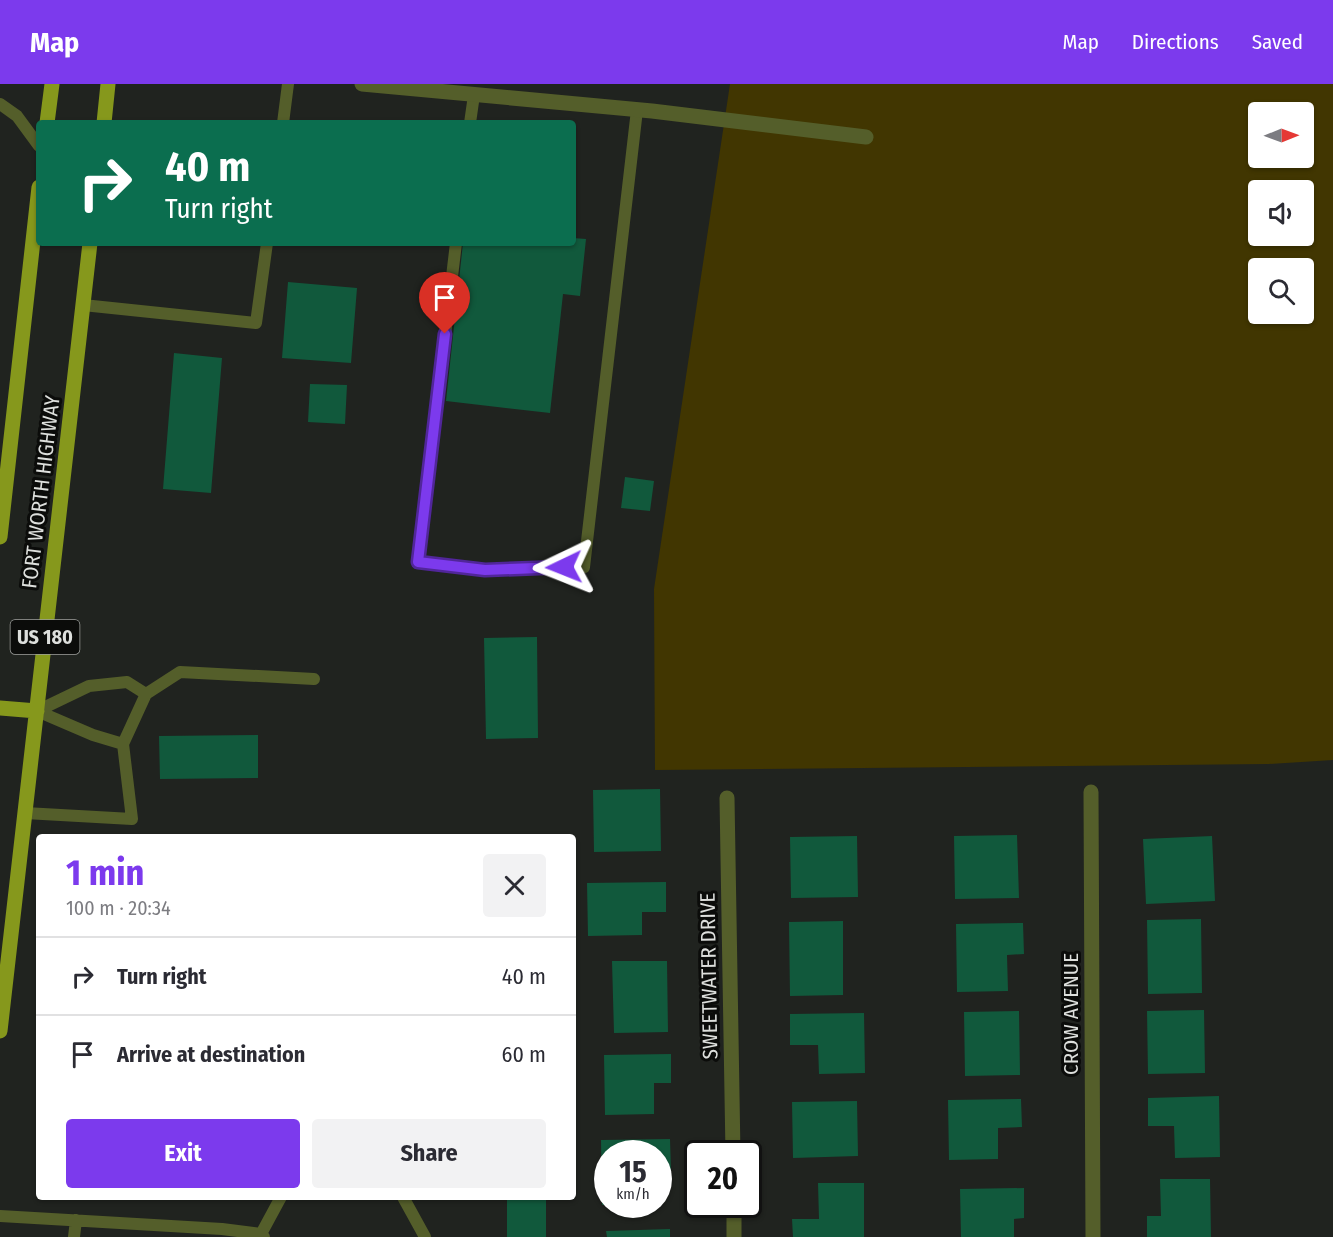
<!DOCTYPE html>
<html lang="en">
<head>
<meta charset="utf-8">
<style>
  body { margin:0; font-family:"Fira Sans Condensed",sans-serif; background:#f2f2f3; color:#2b2b33; height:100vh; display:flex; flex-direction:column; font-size:22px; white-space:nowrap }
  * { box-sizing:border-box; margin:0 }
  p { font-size:20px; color:#7c7c81 }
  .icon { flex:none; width:33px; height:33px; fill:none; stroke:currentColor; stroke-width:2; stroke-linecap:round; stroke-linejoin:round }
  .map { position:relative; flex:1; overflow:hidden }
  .panel { position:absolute; left:36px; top:750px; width:540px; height:366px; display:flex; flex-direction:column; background:#fff; border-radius:6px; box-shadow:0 2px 4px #0004 }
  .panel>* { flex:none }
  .top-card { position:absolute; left:36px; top:36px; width:540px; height:126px; border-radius:6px; box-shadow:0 2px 4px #0004; background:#0b6e4f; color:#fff; overflow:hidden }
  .needle { width:39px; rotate:89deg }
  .tools { position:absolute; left:1248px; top:18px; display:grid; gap:12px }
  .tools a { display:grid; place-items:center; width:66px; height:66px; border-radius:6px; background:#fff; box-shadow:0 2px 4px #0004; font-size:30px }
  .speed { position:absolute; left:594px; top:1056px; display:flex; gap:12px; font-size:30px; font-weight:700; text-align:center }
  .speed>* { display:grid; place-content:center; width:78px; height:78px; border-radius:50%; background:#fff; box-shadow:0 2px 4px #0004; line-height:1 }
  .speed small { font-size:15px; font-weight:400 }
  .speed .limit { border:3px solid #111; border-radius:9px; background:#fff; color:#111 }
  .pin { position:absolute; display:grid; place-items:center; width:51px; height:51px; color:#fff; margin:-62px -26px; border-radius:50% 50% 50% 0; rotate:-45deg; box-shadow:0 0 6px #0007 }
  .pin .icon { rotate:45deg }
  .me { position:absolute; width:66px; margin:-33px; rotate:268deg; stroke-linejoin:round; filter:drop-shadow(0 0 4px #0008) }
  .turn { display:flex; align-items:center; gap:21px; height:126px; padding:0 30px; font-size:27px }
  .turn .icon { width:78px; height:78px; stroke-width:2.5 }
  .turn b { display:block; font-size:42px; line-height:51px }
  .round { display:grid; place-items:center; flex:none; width:63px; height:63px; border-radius:6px; background:#f2f2f3 }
  .head { display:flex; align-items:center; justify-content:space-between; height:102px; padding:0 30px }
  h1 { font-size:36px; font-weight:700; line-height:45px; color:#7c3aed }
  .cta { display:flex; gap:12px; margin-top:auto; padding:12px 30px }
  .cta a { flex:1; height:69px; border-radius:6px; background:#7c3aed; color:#fff; font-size:24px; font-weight:700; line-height:69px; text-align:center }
  .cta a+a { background:#f2f2f3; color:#2b2b33 }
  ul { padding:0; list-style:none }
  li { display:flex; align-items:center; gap:18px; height:78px; padding:0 30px; border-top:2px solid #e1e1e2 }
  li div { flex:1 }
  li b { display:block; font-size:22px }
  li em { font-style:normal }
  header { display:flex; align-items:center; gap:36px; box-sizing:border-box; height:84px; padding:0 30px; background:#7c3aed; color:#fff }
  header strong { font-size:28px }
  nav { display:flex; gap:33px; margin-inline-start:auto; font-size:21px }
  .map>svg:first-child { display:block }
</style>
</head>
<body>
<header>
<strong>Map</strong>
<nav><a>Map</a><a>Directions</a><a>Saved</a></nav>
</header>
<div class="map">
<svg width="1333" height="1153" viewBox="0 0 1333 1153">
  <rect width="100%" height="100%" fill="#20231f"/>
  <path fill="#413601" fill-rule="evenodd" d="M730 0H1333V676L1268 680 655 686 654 505ZM1258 28H1304V74H1258ZM1258 106H1304V152H1258ZM1258 184H1304V230H1258Z"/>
  <path fill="#11593c" d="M573 154 586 155 580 212 563 210 550 329 446 317 463 159H573Z
    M288 198 357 204 351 279 282 274Z
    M174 269 222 274 211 409 163 405Z
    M310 300 347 301 345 340 308 338Z
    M625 393 654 397 650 427 621 424Z
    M537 553 538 654 486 655 484 554Z
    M258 651V694L160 695 159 652Z
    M660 705 661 767 594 768 593 706Z
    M1017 751 1019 814 955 815 954 752Z
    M857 752 858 813 791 814 790 753Z
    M1212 752 1215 817 1146 820 1143 755Z
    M666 798V828H642V851L588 852 587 799Z
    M1201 835 1202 909 1148 910 1147 836Z
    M843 837V911L790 912 789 838Z
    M1023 839 1024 870 1007 871 1008 907 957 908 956 840Z
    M612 877H667L668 948 614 949Z
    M1204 926 1205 989 1148 990 1147 927Z
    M1019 927 1020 991 965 992 964 928Z
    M864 929 865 989 819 990 818 961H790V930Z
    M671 970V999H654V1030L605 1031 604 971Z
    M1219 1012 1220 1073 1175 1074 1174 1042H1148V1014Z
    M1021 1015 1022 1043 998 1044V1075L949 1076 948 1016Z
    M857 1017 858 1072 793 1074 792 1018Z
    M670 1055 671 1087H658V1070H608V1121H602L601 1056Z
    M1160 1095H1210L1211 1153H1147V1132H1161Z
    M818 1099H864V1153H793L792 1135H819Z
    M1024 1104V1134L1014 1135V1153H961L960 1105Z
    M507 1113H546V1153H507Z
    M670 1145V1153H607L606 1147Z"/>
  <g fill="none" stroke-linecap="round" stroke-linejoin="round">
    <path stroke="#545e2a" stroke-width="12" d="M0 20 17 32 39 62
      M283 39 288 0
      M470 39 474 11
      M456 159 418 478 485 486 584 483 637 26
      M83 221 256 239 267 159
      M37 627 93 651 123 660 146 610 180 588 314 595
      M37 627 89 602 127 598 146 610
      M25 729 132 735 123 660
      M403 1113 425 1153
      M0 1132 222 1145 261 1150 264 1153
      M261 1150 281 1113
      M74 1153 76 1136"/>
    <path stroke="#545e2a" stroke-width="15" d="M362 0 652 27 866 53
      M1091 708 1093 1153
      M727 714 733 1070
      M734 1120V1153"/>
    <path stroke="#86981c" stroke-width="15" d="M47 39 52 0
      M104 39 108 0
      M0 453 39 103
      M0 624 37 627
      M0 947 90 159"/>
  </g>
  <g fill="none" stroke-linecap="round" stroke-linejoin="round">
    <g stroke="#51269a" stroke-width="15">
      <path id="route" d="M445 250 418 478 485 486 564 483"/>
    </g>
    <use href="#route" stroke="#7c3aed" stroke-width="10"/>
  </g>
  <g text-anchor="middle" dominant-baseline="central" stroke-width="6" stroke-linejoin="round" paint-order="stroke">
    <rect fill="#0b0c0a" stroke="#9ea09d" stroke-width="1.5" x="10.5" y="536" width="69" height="34" rx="4.5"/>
    <g font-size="20" font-weight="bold" fill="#dddfdc">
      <text x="45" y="553">US 180</text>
    </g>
    <g font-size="21" fill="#dddfdc" stroke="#0b0c0a">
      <text transform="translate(41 408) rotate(-83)">FORT WORTH HIGHWAY</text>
      <text transform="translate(709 892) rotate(-91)">SWEETWATER DRIVE</text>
      <text transform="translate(1071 930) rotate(-90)">CROW AVENUE</text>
    </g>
  </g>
</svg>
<div class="tools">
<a><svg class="needle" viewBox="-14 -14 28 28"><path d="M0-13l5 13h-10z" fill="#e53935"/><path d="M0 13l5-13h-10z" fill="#7c7c81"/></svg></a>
<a><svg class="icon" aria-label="sound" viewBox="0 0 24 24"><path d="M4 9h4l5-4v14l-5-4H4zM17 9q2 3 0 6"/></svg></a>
<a><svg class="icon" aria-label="search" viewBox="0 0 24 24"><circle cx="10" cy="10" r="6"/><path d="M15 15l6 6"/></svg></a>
</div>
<div class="speed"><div>15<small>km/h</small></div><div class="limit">20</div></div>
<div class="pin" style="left:445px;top:250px;background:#d93025"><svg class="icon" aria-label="arrive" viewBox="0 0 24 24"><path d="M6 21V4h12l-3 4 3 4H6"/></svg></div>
<svg class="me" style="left:564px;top:483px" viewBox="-20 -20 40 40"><path d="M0-17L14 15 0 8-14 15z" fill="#7c3aed" stroke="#fff" stroke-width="4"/></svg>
<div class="top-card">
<div class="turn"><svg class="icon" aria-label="right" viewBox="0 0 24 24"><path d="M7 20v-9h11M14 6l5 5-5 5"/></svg><div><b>40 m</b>Turn right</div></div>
</div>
<section class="panel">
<div class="head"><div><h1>1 min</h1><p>100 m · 20:34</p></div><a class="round"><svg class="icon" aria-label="close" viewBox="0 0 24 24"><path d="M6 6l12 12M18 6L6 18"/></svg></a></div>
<ul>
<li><svg class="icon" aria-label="right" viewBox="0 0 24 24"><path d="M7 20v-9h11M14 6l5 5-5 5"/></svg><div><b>Turn right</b></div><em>40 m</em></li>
<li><svg class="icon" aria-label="arrive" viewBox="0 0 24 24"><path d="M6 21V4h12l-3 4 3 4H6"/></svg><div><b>Arrive at destination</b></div><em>60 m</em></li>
</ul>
<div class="cta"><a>Exit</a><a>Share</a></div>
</section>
</div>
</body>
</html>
